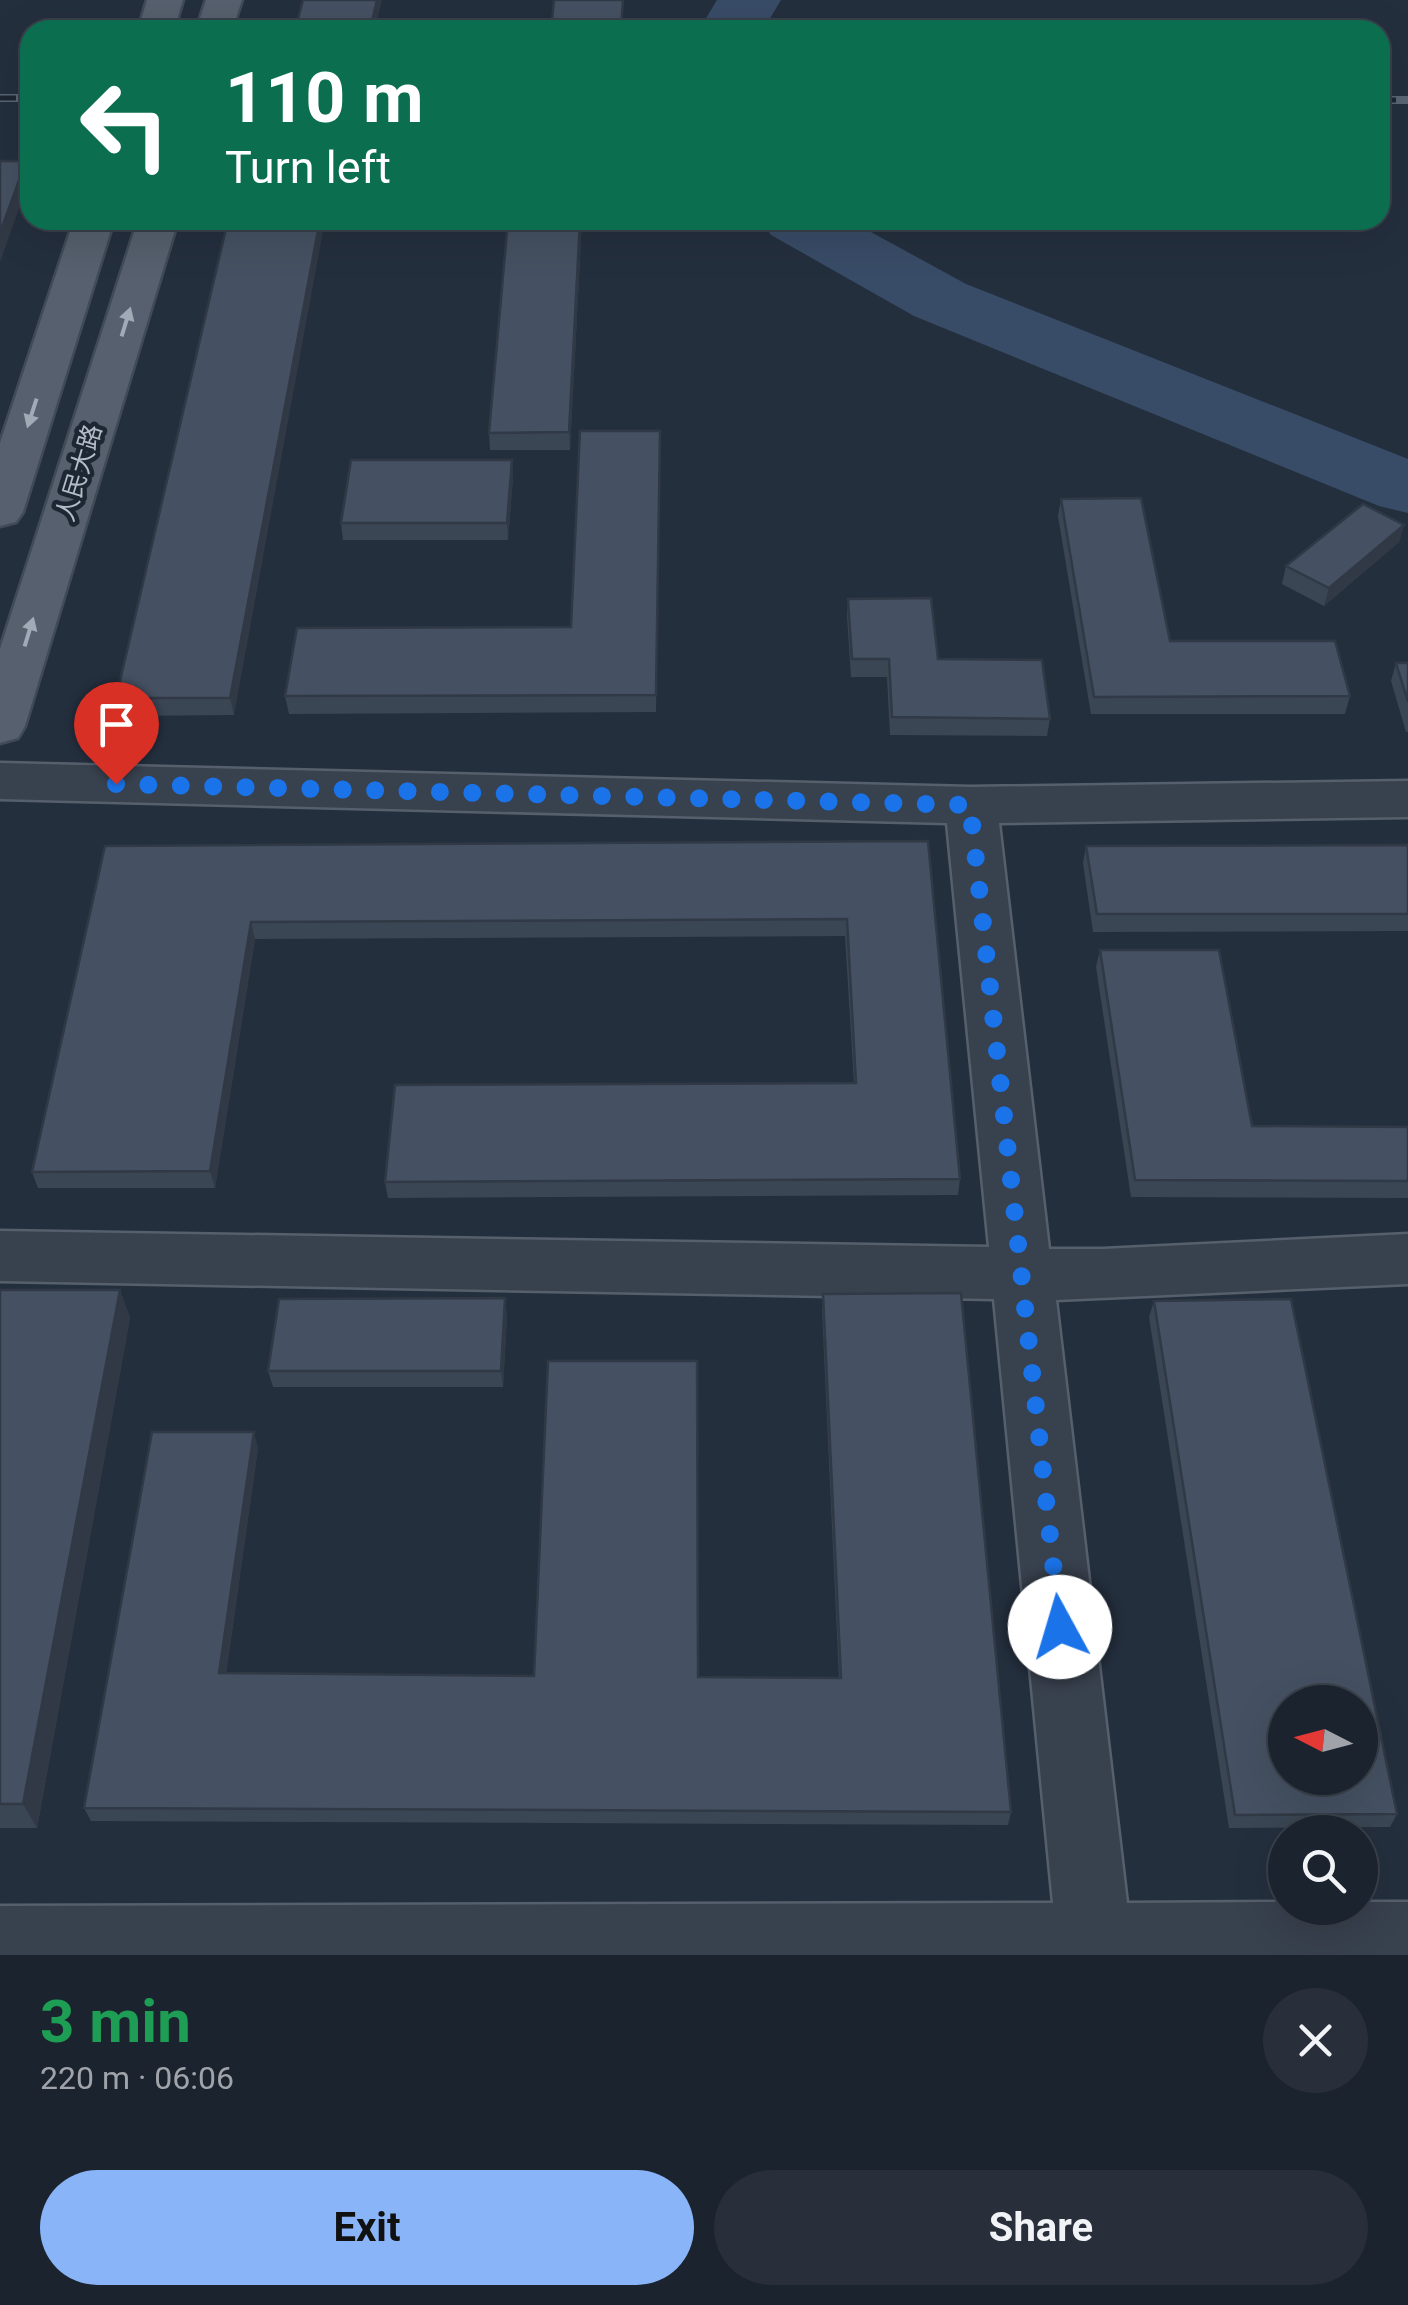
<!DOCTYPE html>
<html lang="en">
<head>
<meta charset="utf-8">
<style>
  body { margin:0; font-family:Roboto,"Noto Sans SC",sans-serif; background:#282f3a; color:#f1f3f6; height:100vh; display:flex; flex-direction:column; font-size:38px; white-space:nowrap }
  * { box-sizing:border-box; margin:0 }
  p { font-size:32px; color:#a0a4aa }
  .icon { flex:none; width:55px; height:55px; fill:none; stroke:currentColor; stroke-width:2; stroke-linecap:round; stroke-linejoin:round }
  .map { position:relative; height:1955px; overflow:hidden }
  .side { display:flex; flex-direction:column; background:#1b232e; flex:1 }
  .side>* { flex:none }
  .hud { position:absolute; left:20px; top:20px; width:1370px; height:210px; border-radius:30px; box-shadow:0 10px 40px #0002,0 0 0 2px #39404a; background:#0b6e4f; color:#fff; overflow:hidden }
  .needle { width:65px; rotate:276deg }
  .controls { position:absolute; left:1268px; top:1685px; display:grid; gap:20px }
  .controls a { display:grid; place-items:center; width:110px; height:110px; border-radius:50%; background:#1b232e; box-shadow:0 10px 40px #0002,0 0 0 2px #39404a; font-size:50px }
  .pin { position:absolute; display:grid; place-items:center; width:85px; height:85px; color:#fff; margin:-102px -42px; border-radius:50% 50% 50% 0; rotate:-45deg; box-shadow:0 0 10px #0007 }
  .pin .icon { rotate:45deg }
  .me { position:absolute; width:110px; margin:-55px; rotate:354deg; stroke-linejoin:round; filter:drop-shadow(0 0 8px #0008) }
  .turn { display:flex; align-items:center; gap:35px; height:210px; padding:0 40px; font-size:45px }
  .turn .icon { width:130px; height:130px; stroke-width:2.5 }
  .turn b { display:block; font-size:70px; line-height:85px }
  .round { display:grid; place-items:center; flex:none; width:105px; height:105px; border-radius:52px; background:#282f3a }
  .summary { display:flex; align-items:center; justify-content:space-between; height:170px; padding:0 40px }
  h1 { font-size:60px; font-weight:700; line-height:75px; color:#1e9e55 }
  .action { display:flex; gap:20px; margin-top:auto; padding:20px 40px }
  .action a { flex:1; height:115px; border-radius:60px; background:#8ab4f8; color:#111; font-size:40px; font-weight:700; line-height:115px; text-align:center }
  .action a+a { background:#282f3a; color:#f1f3f6 }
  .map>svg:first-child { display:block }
</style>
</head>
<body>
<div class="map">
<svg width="1408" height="1955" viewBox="0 0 1408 1955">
  <rect width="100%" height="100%" fill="#242f3e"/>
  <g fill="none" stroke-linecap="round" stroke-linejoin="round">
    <path fill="#394c67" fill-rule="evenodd" d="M717 0H781L763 30H699Z
      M760 220H849L966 284 1408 459V513L1379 506 914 316 771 235Z"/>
    <g stroke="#565f6c" stroke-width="5">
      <path id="minor" d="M0 763 971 787 1408 781V817L999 823 1049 1249H1103L1408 1234V1284L1056 1300 1127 1903 1285 1902V1908H1360V1902H1408V1955H0V1906L1053 1903 994 1299 0 1281V1231L989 1247 947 823 0 799Z"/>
    </g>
    <g stroke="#414a57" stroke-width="5">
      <path id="major" d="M147 0H183L174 30H138Z
        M206 0H242L232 30H196Z
        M74 220H114L23 512 16 522 0 526V443Z
        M138 220H178L25 726 18 738 0 743V649Z"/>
    </g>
    <use href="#minor" fill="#38414e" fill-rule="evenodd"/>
    <use href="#major" fill="#56606e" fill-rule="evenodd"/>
    <g stroke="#5a6575" stroke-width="8">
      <path id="rail" d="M0 98H30
        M1380 100H1408"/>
    </g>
    <use href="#rail" stroke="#1d2633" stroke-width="5" stroke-dasharray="16" stroke-linecap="butt"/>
  </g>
  <path fill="#3b4654" d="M228 220 234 715 121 716 116 698Z
    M582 220 570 450H490L489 433Z
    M660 431 656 712 289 714 285 696 571 627Z
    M512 460 513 477 508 540H343L341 523Z
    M1061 499 1170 641 1350 696 1345 714H1091L1058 516Z
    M1404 525 1399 542 1324 606 1282 584 1286 566Z
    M848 599 938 659 1050 719 1047 736 890 735 887 677H851L847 616Z
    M1396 663H1408V732H1406L1391 681Z
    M928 841 960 1179 958 1195 388 1198 385 1182 854 1083 845 936 255 939 215 1188H38L32 1172 105 846Z
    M1408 845V931L1093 932 1083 863 1086 846Z
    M1100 950 1252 1126 1408 1127V1198L1131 1197 1096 967Z
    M0 1290H120L130 1318 37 1828H0Z
    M823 1294 1011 1812 1008 1825 91 1821 84 1808 258 1448 226 1674 839 1678 822 1310Z
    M1154 1301 1397 1814 1390 1827 1229 1828 1149 1317Z
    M507 1315 503 1387H273L268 1371Z"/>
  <path fill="#303945" d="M377 0H382L375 30H370Z
    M26 161 30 178 0 262V233Z
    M320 220H325L234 715 230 698Z
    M580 220H582L570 450 569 432Z
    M512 460 513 477 508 540 507 523Z
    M1404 525 1399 542 1324 606 1329 588Z
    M251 922 255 939 215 1188 210 1171Z
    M120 1290 130 1318 37 1828 23 1804Z
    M505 1298 507 1315 503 1387 501 1371Z
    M254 1432 258 1448 224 1688 219 1673Z"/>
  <path fill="#455162" stroke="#303945" stroke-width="2.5" fill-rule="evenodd" d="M303 0H377L370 30H295Z
    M554 0H623L621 30H551Z
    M0 161H26L0 233Z
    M228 220H320L230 698H116Z
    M508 220H580L569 432 489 433Z
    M580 431H660L656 695 285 696 297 628 571 627Z
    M351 460H512L507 523H341Z
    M1141 498 1170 641H1335L1350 696 1094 697 1061 499Z
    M1363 504 1404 525 1329 588 1286 566Z
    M931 598 938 659 1042 660 1050 719 892 717 889 659H852L848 599Z
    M1396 663H1408V702Z
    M928 841 960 1179 385 1182 395 1085 856 1083 847 919 251 922 210 1171 32 1172 105 846Z
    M1408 845V914H1097L1086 846Z
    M1100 950H1219L1252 1126 1408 1127V1181L1135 1180Z
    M0 1290H120L23 1804H0Z
    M961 1293 1011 1812 84 1808 152 1432H254L219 1673 534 1676 548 1361H697L698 1677 841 1678 823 1294Z
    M505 1298 501 1371H268L279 1299Z
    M1291 1299 1397 1814 1235 1815 1154 1301ZM1285 1702H1360V1778H1285Z"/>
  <defs><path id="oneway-solid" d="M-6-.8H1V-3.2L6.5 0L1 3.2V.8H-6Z" transform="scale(2.5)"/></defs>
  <g fill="#a1aab7">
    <use href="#oneway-solid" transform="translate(126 322) rotate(-73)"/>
    <use href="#oneway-solid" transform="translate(32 413) rotate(108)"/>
    <use href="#oneway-solid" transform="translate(29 632) rotate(-73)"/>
  </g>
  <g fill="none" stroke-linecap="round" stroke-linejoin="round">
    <path stroke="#1a73e8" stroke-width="18" stroke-dasharray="0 32.4" d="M116 784 970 805 1060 1627"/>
  </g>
  <g text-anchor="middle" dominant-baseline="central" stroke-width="9" stroke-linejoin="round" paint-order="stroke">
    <g font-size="25" fill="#b4bcc9" stroke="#1d2633">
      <text transform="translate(79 473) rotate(-73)">人民大路</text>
    </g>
  </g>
</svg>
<div class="controls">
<a><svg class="needle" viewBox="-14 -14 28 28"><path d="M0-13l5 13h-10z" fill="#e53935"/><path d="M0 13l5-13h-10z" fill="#a0a4aa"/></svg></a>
<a><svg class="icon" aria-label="search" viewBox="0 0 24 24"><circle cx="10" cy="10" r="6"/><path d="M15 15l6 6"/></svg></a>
</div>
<div class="pin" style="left:116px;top:784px;background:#d93025"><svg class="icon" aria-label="arrive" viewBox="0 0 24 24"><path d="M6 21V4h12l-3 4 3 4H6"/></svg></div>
<svg class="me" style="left:1060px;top:1627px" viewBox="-20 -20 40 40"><circle r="19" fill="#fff"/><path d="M0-13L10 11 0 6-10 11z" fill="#1a73e8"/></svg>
<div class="hud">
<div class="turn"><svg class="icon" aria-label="left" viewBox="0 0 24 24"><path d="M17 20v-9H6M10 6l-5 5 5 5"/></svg><div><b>110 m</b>Turn left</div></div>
</div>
</div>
<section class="side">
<div class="summary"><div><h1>3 min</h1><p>220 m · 06:06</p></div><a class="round"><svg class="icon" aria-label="close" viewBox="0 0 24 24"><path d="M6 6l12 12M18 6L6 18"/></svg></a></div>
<div class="action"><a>Exit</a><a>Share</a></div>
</section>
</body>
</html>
